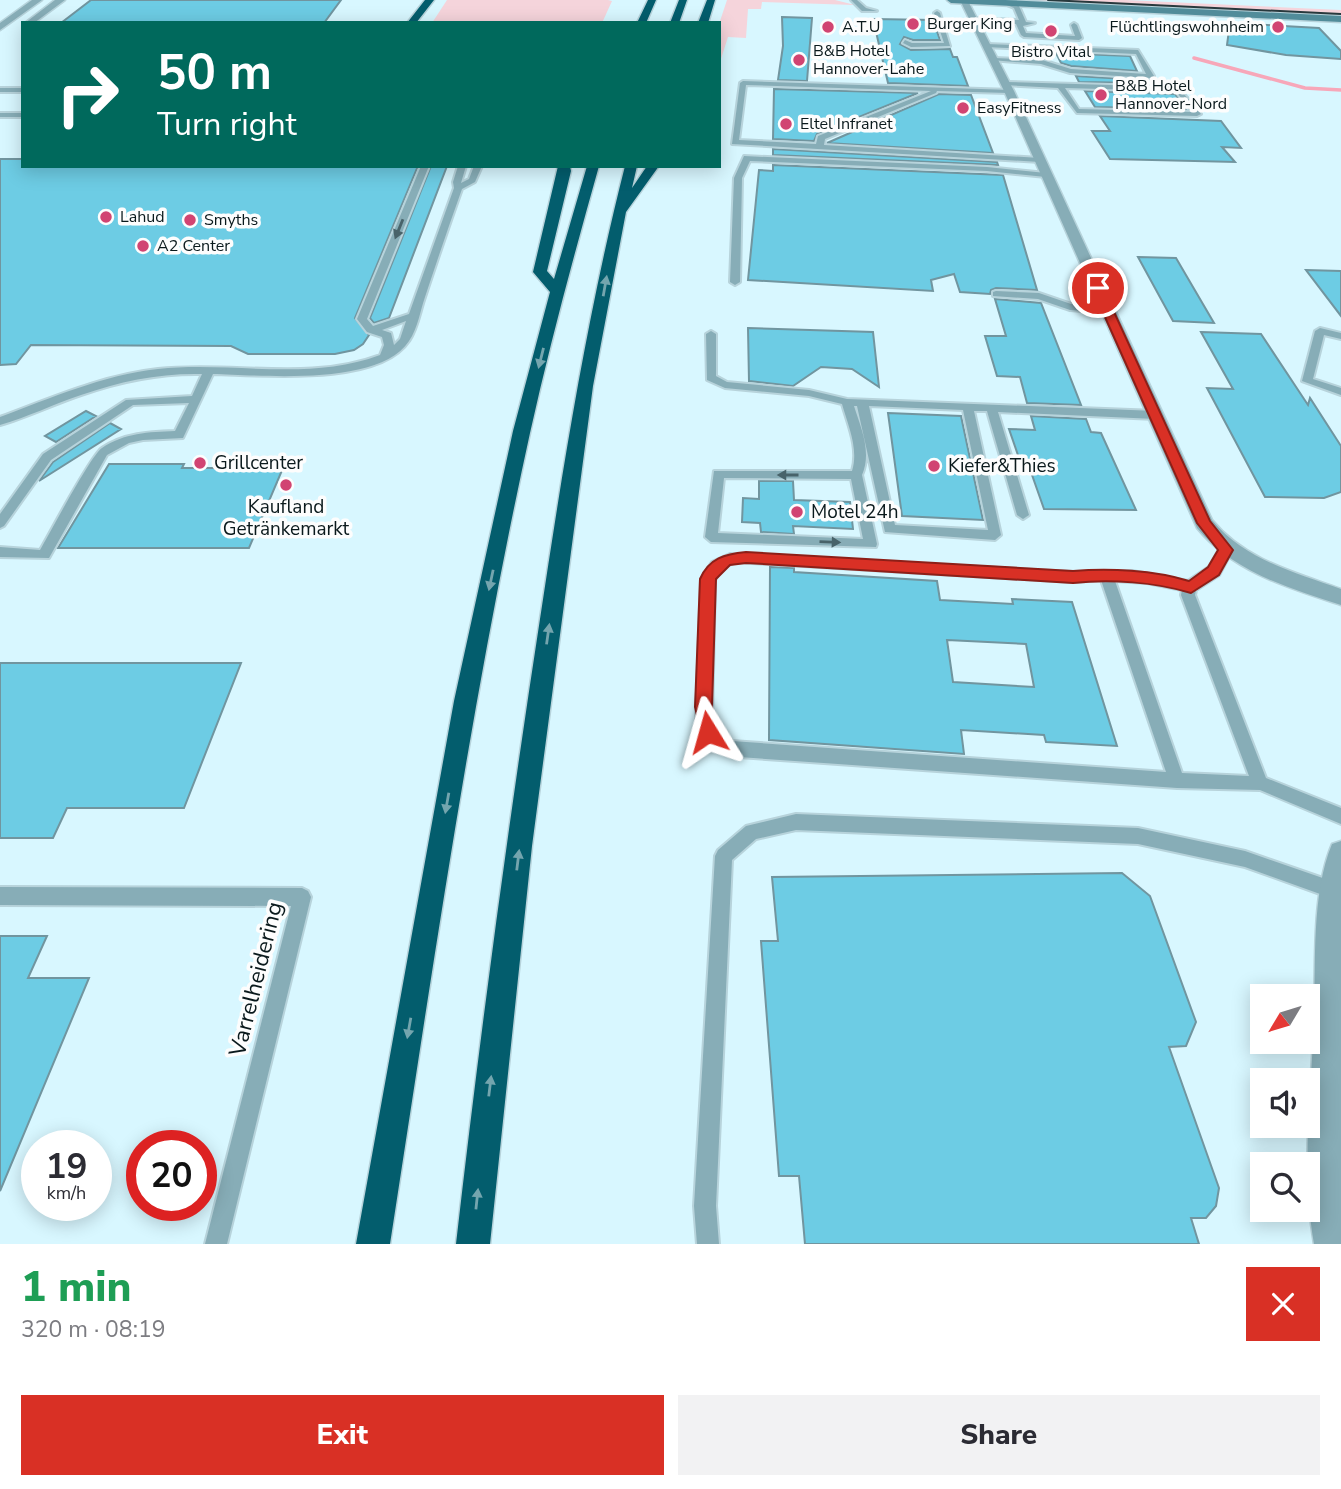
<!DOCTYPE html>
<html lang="en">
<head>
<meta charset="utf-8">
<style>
  body { margin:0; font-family:"Nunito Sans",sans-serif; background:#f2f2f3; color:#2b2b33; height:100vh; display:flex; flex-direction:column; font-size:26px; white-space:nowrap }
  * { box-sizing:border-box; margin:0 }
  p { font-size:23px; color:#7c7c81 }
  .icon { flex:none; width:38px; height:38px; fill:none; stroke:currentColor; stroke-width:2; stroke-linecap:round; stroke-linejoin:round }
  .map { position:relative; height:1244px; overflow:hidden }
  .side { display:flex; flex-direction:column; background:#fff; flex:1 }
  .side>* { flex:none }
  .top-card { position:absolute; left:21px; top:21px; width:700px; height:147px; border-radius:0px; box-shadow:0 4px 18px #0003; background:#00695c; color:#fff; overflow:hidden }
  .needle { width:46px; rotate:232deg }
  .tools { position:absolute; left:1250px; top:984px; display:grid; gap:14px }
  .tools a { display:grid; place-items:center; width:70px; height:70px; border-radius:0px; background:#fff; box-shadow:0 4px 18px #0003; font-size:35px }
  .speed { position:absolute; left:21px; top:1130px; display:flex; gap:14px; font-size:35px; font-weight:700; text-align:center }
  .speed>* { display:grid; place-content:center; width:91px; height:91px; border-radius:50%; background:#fff; box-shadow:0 4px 18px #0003; line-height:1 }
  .speed small { font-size:18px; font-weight:400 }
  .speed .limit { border:10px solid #d22; background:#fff; color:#111 }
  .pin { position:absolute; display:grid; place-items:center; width:60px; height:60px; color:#fff; margin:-30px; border:4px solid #fff; border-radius:50%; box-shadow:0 2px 7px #0007 }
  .me { position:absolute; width:77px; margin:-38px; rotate:352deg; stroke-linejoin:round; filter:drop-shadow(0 0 5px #0008) }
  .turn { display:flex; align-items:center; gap:24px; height:147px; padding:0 21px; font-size:32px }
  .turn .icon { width:91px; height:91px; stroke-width:2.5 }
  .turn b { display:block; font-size:49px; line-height:60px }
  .round { display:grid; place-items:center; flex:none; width:74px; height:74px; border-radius:0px; background:#f2f2f3 }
  .summary { display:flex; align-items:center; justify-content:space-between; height:119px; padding:0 21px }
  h1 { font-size:42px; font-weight:800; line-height:52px; color:#1e9e55 }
  .primary-button { display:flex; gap:14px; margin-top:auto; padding:14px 21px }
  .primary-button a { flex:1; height:80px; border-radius:0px; background:#d93025; color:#fff; font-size:28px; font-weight:800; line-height:80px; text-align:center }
  .primary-button a+a { background:#f2f2f3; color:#2b2b33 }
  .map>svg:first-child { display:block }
</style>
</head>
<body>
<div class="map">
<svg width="1341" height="1244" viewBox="0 0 1341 1244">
  <rect width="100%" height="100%" fill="#d8f7ff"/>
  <path fill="#f5d4db" d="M447 0H608L612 1 602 23H432Z
    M727 0H835L855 5 762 2 761 9H748L746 38 728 37 719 65V24Z
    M1010 0H1125L1341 10V15Z"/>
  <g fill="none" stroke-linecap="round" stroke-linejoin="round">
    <path stroke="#f7a7b9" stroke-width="3.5" d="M1194 58 1305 88 1341 90"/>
  </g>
  <path fill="#6dcce4" stroke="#71959f" stroke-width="2" fill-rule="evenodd" d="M91 0H341L324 23H61Z
    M782 17 812 18 807 81 778 80 783 46Z
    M873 19 933 20 940 40H913L904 37 900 44 911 50 950 49 953 57H957L968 86 888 83Z
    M1230 23 1319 28 1341 51V59L1286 55 1227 45Z
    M1056 53 1130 56 1137 71 1071 66 1061 63Z
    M1076 76 1142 80 1143 83 1079 82Z
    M774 89 918 93 817 134 814 141 773 139Z
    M1085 91 1175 94 1186 109 1095 107Z
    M939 94 971 95 993 153 827 143Z
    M1100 116 1221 121 1241 148 1222 147 1235 162 1110 159 1092 131H1110Z
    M773 149 997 162 998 165 773 155Z
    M0 159H23V166H418L355 318 369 335 363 344 354 350 335 354H248L231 346 31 345 16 364 0 365Z
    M773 165 1003 175 1037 290 996 288 991 290 990 294 960 292 954 274 931 280 933 291 748 280 759 170 773 171Z
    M431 166H447L389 318 374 323 370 318Z
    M1138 257 1176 258 1214 323 1173 321Z
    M1306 270 1341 271V316Z
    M995 299 1041 303 1081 405 1027 403 1020 377 997 376 985 336H1006Z
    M748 328 873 332 879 387 852 369 821 367 793 386 749 381Z
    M1201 332 1261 334 1308 405 1310 398 1341 446V492L1324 498 1265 497 1207 388 1233 389Z
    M86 411 96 416 56 442 45 436Z
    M888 413 961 416 983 520 902 516Z
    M1031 416 1086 419 1091 432 1101 433 1136 510 1044 509 1026 458H1019L1009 429 1035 430Z
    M110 423 121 429 39 481 53 462Z
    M109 464H184L182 468H283L249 548H58Z
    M759 481H793L794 500 850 502 853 529 793 526 794 534 761 532 760 523 742 522 743 498 759 499Z
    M770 567 794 568V572L937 581 940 600 1013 604 1012 599 1072 602 1117 746 1046 742 1044 735 961 730 964 754 769 740ZM947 640 1026 644 1034 687 953 682Z
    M0 663H241L184 808H67L53 838H0Z
    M1122 873 1150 896 1196 1022 1186 1046 1169 1047 1219 1188 1216 1206 1206 1218H1191L1199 1244H805L799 1176H779L761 941H778L772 877Z
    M0 936H47L28 978H89L0 1191Z"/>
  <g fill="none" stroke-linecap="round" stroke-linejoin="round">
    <g stroke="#b7d3db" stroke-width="4">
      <path id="service" d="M851 0H857L866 8 877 11H862Z
        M1004 0 1019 6 1026 22 1035 23 1023 26 1026 33 1075 36 1071 25 1074 23 1077 25 1082 38 1079 40 1024 37 1021 35 1016 24 970 20 973 18 1019 20 1014 8 1002 3Z
        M937 11 940 13 950 46 911 47 903 43 905 40 912 43H944L934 13Z
        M987 44 1138 50 1154 76 1151 78 1070 73 1041 64 991 60 994 58 1042 60 1071 69 1146 74 1136 54 985 47Z
        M743 81 1011 90 1009 93 937 91 936 93 825 139 824 145 1040 158 1044 160 1040 162 732 144 740 83ZM746 85 931 91 818 136 816 144 739 140Z
        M1006 82 1178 87 1201 114 1197 116 1077 113 1058 88 1004 85ZM1065 88 1176 91 1191 112 1079 109Z
        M0 88H23V92H0Z
        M0 113H23V117H0Z
        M744 156 987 167 1046 173 1050 175 1046 177 987 171 750 161 742 178 740 282 735 285 730 282 734 178Z
        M421 166H429L367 319 373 326 409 314 454 188 453 182 458 166H466L461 183 469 179 474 166H482L475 182 462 189C449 225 437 261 425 297 420 311 418 328 409 341 379 387 261 375 213 374L183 438 143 440 129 443 107 455 49 558 0 557V547L40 550C50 533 91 455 102 448 124 433 149 432 175 431L189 403 133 405 51 460 4 526 0 528V514L43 454 126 400 192 396 202 374C160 373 121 381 81 395 54 404 28 417 0 425V417C51 398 103 375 158 369 232 361 309 382 380 355L384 345 382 337 367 332 357 319ZM406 321 400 339 394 345 391 333 382 330Z
        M996 291 1039 293 1071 304 1108 307 1113 310 1108 313 1070 310 1038 299 993 296V292Z
        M1320 328 1341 333V339L1324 335 1313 379 1341 388V395L1302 381 1315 331Z
        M711 331 716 334V376L727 382 809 390 847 399 1156 411 1162 415 1156 419 998 412 1029 515 1023 519 1017 515 987 411H974L1001 535 995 540 885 532 857 406H854C861 428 872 452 862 475L877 544 876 547 711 542 705 537 714 471H852C859 449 848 425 842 404L809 396 725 388 707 380 706 334ZM869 406 963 410 988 530 895 525ZM724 478 851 479 863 539 718 533Z
        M1226 544 1233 549 1219 575 1196 590 1195 595 1266 778 1341 808V824L1260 790 1177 788 739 757C717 750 705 741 696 719L701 579 712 562 730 554 1073 572 1132 571 1188 581 1209 567 1221 546ZM736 562 1073 582 1101 580 1166 772 732 741 718 731 712 719 715 580 722 568ZM1115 581 1147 583 1182 590 1181 595 1249 776 1182 773Z
        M796 814 1138 828 1245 851 1340 884 1341 894 1334 899 1245 867 1138 844 796 830 756 839 732 860 716 1206 719 1244H697L694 1206 715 856 718 850 746 826Z
        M0 887 302 888 308 891 311 897 227 1244H205L291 906 0 905Z"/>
    </g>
    <g stroke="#b7d3db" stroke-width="3">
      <path id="minor" d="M32 0H42L0 30V23Z
        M55 0H65L34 23H25Z
        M960 0 968 1 1014 91 1212 520C1245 560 1294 572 1341 589V605C1289 588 1233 572 1197 528L1004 91Z
        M1341 841V1244H1314C1301 1171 1311 1094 1314 1020 1316 966 1311 894 1332 844Z"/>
    </g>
    <g stroke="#b7d3db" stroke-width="3">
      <path id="secondary" d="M947 0H1005L1341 16V22L951 3Z"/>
    </g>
    <g stroke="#b7d3db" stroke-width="3">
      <path id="motorway" d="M425 0H434L416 23H407Z
        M648 0H656L646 23H637Z
        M679 0H687L679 23H670Z
        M707 0H715L708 23H698Z
        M558 166H570L571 171 547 271 554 279 587 166H599C574 255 550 343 530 433 471 701 432 973 390 1244H356L454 701 513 431 550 292 533 272Z
        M625 166H637L632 188 647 166H659L626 212 593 386 532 846 490 1244H456C480 1035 508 827 540 619 563 467 587 315 625 166Z"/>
    </g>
    <use href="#service" fill="#87adb7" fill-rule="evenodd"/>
    <use href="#minor" fill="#87adb7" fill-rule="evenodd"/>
    <use href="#secondary" fill="#518c9a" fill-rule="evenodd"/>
    <use href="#motorway" fill="#035d6d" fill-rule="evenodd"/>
    <path stroke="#28393d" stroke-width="2" d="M1048 0 1341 14"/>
  </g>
  <defs><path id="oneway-solid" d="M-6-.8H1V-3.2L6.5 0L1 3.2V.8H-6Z" transform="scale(1.75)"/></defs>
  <g fill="#48636a">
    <use href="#oneway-solid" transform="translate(399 229) rotate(112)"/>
    <use href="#oneway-solid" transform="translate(788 475) rotate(-180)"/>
    <use href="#oneway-solid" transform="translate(830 542) rotate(2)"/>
  </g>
  <g fill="#74a5ae">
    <use href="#oneway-solid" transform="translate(605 286) rotate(-80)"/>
    <use href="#oneway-solid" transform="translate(541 358) rotate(104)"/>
    <use href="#oneway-solid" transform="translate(491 580) rotate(102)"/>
    <use href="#oneway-solid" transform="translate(548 634) rotate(-82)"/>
    <use href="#oneway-solid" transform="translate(447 803) rotate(100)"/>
    <use href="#oneway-solid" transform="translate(518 860) rotate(-83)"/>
    <use href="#oneway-solid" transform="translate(409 1028) rotate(100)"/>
    <use href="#oneway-solid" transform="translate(490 1086) rotate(-83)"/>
    <use href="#oneway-solid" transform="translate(477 1199) rotate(-84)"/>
  </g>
  <path fill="#d93025" stroke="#8d1f18" stroke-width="2" d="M1098 284 1103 288 1210 521 1233 550 1219 575 1191 593C1155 582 1110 579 1073 583L746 563 730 565 716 579 712 707 717 732 715 737 708 739 702 737 695 707 700 579C709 558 725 554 746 552L1073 571C1109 568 1154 570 1189 581L1208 567 1218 550 1197 523 1092 288Z"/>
  <g fill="#d14472" stroke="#fdfdfd" stroke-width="2.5">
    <circle cx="913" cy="24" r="7"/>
    <circle cx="828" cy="27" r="7"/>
    <circle cx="1278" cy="27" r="7"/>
    <circle cx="1051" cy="31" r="7"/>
    <circle cx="799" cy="60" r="7"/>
    <circle cx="1101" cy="95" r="7"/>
    <circle cx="963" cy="108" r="7"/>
    <circle cx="786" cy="124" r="7"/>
    <circle cx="106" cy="217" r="7"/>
    <circle cx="190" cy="220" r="7"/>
    <circle cx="143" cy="246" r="7"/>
    <circle cx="200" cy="463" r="7"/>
    <circle cx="934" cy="466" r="7"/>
    <circle cx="286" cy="485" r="7"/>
    <circle cx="797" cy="512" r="7"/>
  </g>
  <g text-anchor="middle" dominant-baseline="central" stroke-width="7" stroke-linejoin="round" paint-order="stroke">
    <g font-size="16" fill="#0a191c" stroke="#fdfdfd" text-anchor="start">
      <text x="927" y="24">Burger King</text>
      <text x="842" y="27">A.T.U</text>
      <text x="1264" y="27" text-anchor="end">Flüchtlingswohnheim</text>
      <text x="813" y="51">B&amp;B Hotel<tspan x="813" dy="18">Hannover-Lahe</tspan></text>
      <text x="1051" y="52" text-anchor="middle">Bistro Vital</text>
      <text x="1115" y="86">B&amp;B Hotel<tspan x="1115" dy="18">Hannover-Nord</tspan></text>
      <text x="977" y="108">EasyFitness</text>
      <text x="800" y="124">Eltel Infranet</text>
      <text x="120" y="217">Lahud</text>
      <text x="204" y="220">Smyths</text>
      <text x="157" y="246">A2 Center</text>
    </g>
    <g font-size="19" fill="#0a191c" stroke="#fdfdfd" text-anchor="start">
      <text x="214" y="463">Grillcenter</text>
      <text x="948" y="466">Kiefer&amp;Thies</text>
      <text x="286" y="507" text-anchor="middle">Kaufland<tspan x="286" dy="22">Getränkemarkt</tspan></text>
      <text x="811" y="512">Motel 24h</text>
    </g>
    <g font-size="23" fill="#0a191c" stroke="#fdfdfd">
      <text transform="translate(256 979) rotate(-76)">Varrelheidering</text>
    </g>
  </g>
</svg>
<div class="tools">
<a><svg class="needle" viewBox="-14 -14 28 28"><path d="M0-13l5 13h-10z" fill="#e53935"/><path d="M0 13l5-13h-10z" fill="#7c7c81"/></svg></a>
<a><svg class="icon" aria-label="sound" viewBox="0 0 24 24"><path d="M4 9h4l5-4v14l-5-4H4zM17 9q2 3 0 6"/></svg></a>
<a><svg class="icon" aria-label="search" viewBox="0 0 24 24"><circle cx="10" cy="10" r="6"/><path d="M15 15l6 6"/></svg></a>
</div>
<div class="speed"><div>19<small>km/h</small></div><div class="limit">20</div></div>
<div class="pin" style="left:1098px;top:288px;background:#d93025"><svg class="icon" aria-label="arrive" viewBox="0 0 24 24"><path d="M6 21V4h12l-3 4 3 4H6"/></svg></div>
<svg class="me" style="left:708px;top:732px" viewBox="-20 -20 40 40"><path d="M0-17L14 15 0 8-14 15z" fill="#d93025" stroke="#fff" stroke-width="4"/></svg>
<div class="top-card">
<div class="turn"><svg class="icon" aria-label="right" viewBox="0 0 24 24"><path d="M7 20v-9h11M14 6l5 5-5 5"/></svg><div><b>50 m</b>Turn right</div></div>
</div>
</div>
<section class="side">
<div class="summary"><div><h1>1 min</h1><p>320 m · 08:19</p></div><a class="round" style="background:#d93025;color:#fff"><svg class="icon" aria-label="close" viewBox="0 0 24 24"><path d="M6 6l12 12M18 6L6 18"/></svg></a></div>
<div class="primary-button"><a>Exit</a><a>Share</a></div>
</section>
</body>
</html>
